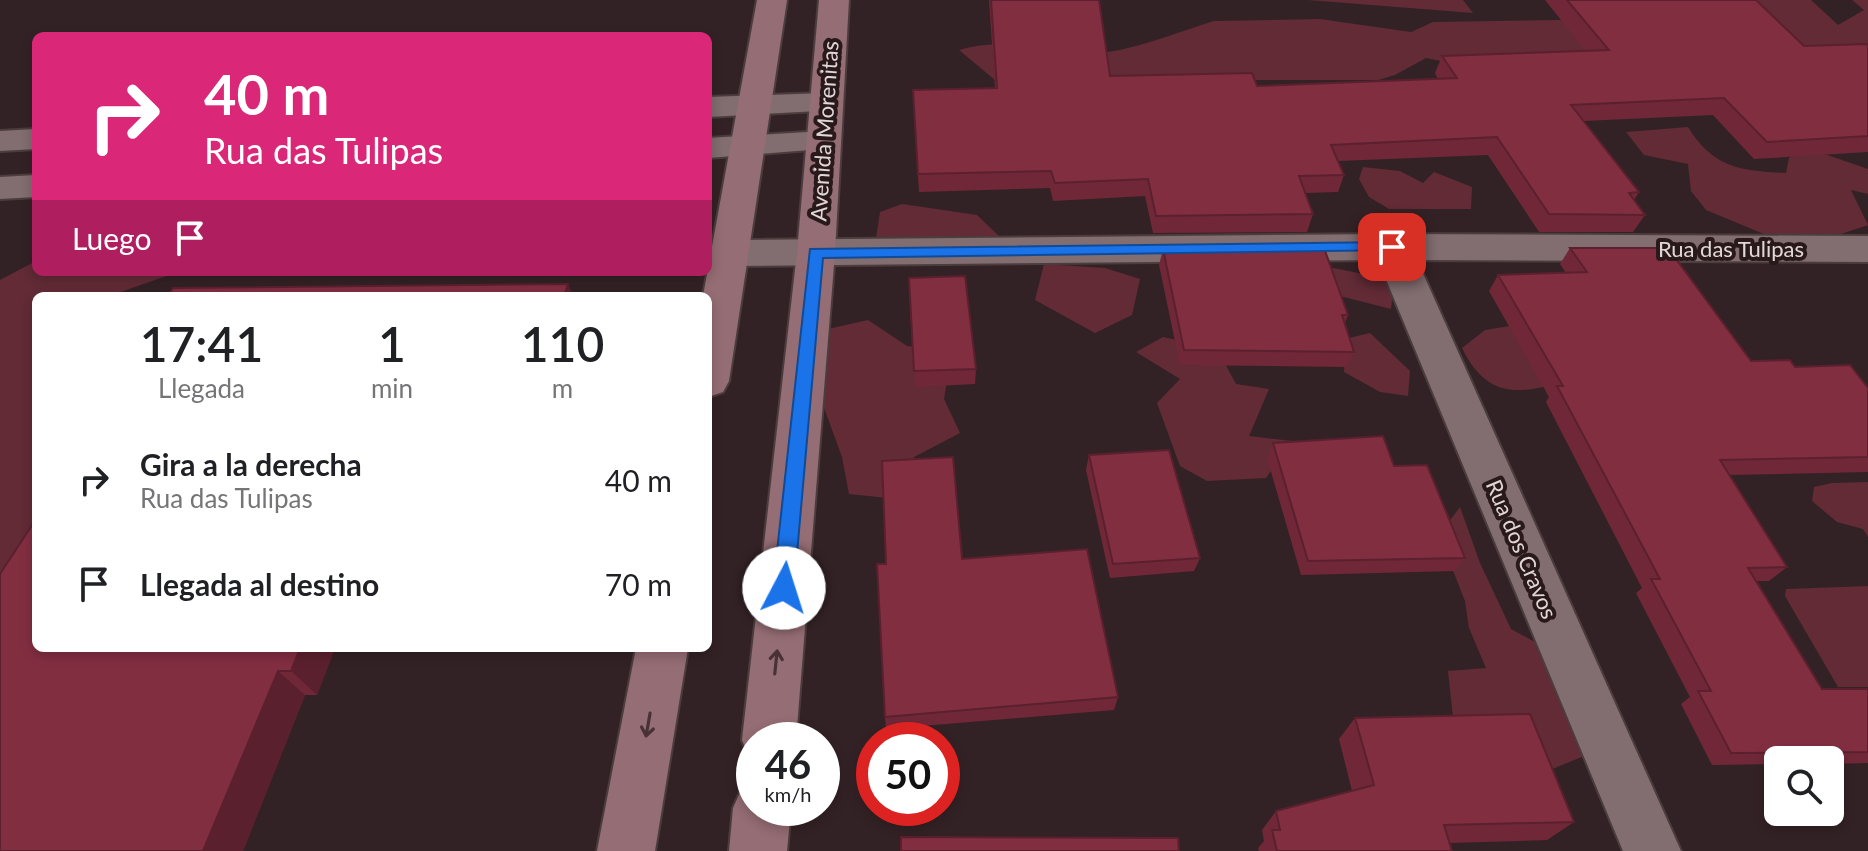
<!DOCTYPE html>
<html lang="es">
<head>
<meta charset="utf-8">
<style>
  body { margin:0; font-family:Lato,sans-serif; background:#f6f6f6; color:#202124; height:100vh; display:flex; flex-direction:column; font-size:30px; white-space:nowrap }
  * { box-sizing:border-box; margin:0 }
  p { font-size:26px; color:#757577 }
  .icon { flex:none; width:44px; height:44px; fill:none; stroke:currentColor; stroke-width:2; stroke-linecap:round; stroke-linejoin:round }
  .map { position:relative; flex:1; overflow:hidden }
  .drawer { position:absolute; left:32px; top:292px; width:680px; height:360px; display:flex; flex-direction:column; background:#fff; border-radius:12px; box-shadow:0 4px 12px #0003 }
  .drawer>* { flex:none }
  .banner { position:absolute; left:32px; top:32px; width:680px; height:244px; border-radius:12px; box-shadow:0 4px 12px #0003; background:#db2777; color:#fff; overflow:hidden }
  .buttons { position:absolute; left:1764px; top:746px; display:grid; gap:16px }
  .buttons a { display:grid; place-items:center; width:80px; height:80px; border-radius:12px; background:#fff; box-shadow:0 4px 12px #0003; font-size:40px }
  .speed { position:absolute; left:736px; top:722px; display:flex; gap:16px; font-size:40px; font-weight:700; text-align:center }
  .speed>* { display:grid; place-content:center; width:104px; height:104px; border-radius:50%; background:#fff; box-shadow:0 4px 12px #0003; line-height:1 }
  .speed small { font-size:20px; font-weight:400 }
  .speed .limit { border:12px solid #d22; background:#fff; color:#111 }
  .pin { position:absolute; display:grid; place-items:center; width:68px; height:68px; color:#fff; margin:-34px; border-radius:16px; box-shadow:0 4px 12px #0006 }
  .me { position:absolute; width:88px; margin:-44px; rotate:5deg; stroke-linejoin:round; filter:drop-shadow(0 0 6px #0008) }
  .turn { display:flex; align-items:center; gap:28px; height:168px; padding:0 40px; font-size:36px }
  .turn .icon { width:104px; height:104px; stroke-width:2.5 }
  .turn b { display:block; font-size:56px; line-height:68px }
  .then { display:flex; align-items:center; height:76px; padding:0 40px; background:#0003; gap:16px; font-size:30px }
  .eta { display:flex; justify-content:space-evenly; align-items:center; height:136px; text-align:center }
  .eta b { font-size:48px; font-weight:600; line-height:56px }
  ul { padding:0; list-style:none }
  li { display:flex; align-items:center; gap:24px; height:104px; padding:0 40px }
  li div { flex:1 }
  li b { display:block; font-size:30px }
  li em { font-style:normal }
  .map>svg:first-child { display:block }
</style>
</head>
<body>
<div class="map">
<svg width="1868" height="851" viewBox="0 0 1868 851">
  <rect width="100%" height="100%" fill="#332225"/>
  <path fill="#622b36" d="M1308 0H1463L1473 13Z
    M1743 0H1811L1838 25 1864 10 1852 0H1868V74L1446 62 1426 58 1395 75 1378 80H995L959 50C1003 36 1050 53 1094 53 1127 53 1181 31 1214 21L1320 19 1411 32 1433 22 1761 17Z
    M1688 127C1713 168 1741 171 1786 173L1789 158 1804 147 1868 169V194L1851 190 1868 225 1814 243 1776 239 1706 210 1691 191 1688 164 1644 155 1626 132Z
    M1363 167 1400 171 1423 183 1434 172 1472 187 1471 209H1389L1369 197 1359 179Z
    M902 204 977 215 1000 237 961 240 876 238 880 212Z
    M1262 254 1394 280 1391 309 1320 291Z
    M36 261V272H178L109 296H36V568L0 606V280Z
    M1044 264 1105 268 1140 279 1132 315 1095 333 1035 300Z
    M868 320 907 346 952 351 944 399 960 433 914 457 898 499 849 494 842 457 819 394 828 329Z
    M1516 325 1554 384C1510 397 1483 391 1462 348L1485 330Z
    M1370 333 1410 371 1408 396 1380 392 1344 372 1345 339Z
    M1163 337 1217 349 1236 384 1269 389 1249 436 1292 441 1266 478 1207 481 1180 466 1157 403 1180 379 1136 352Z
    M1868 482V537L1863 529 1837 522 1812 501 1814 487 1832 483Z
    M1460 507 1480 563 1511 629 1553 652 1584 756 1528 779 1454 727 1448 671 1486 668 1469 628 1465 601 1439 535Z
    M1868 586V687H1838L1785 596 1786 589Z"/>
  <g fill="none" stroke-linecap="round" stroke-linejoin="round">
    <g stroke="#4b3d3e" stroke-width="4">
      <path id="minor" d="M1392 234 1868 236V262L1417 260 1681 851H1623L1378 260 730 266 717 262 711 253 717 244 730 240Z"/>
    </g>
    <g stroke="#4b3d3e" stroke-width="4">
      <path id="tertiary" d="M825 93 837 96 841 103 837 110 708 117V97Z
        M36 129V149L0 151V131Z
        M823 131 835 134 840 141 835 148 708 158V138Z
        M36 175V197L0 199V177Z"/>
    </g>
    <g stroke="#4b3d3e" stroke-width="4">
      <path id="secondary" d="M757 0H787L729 381 723 392 708 397V296H703Z
        M819 0H849L835 252 796 740H754V761L750 759 742 740 797 252Z
        M636 648H688L655 851H597Z
        M754 783V808H791L787 851H729L733 808 742 788Z"/>
    </g>
    <use href="#minor" fill="#826d70" fill-rule="evenodd"/>
    <use href="#tertiary" fill="#826d70" fill-rule="evenodd"/>
    <use href="#secondary" fill="#956d74" fill-rule="evenodd"/>
  </g>
  <path fill="#702838" d="M989 0H1099L1110 76 1257 86 1438 79 1435 73 1442 56 1586 51 1545 0H1756L1804 46 1868 44V152L1754 159 1713 115 1584 121 1639 192 1634 200 1645 215 1633 232H1539L1488 155 1338 161 1344 175 1338 192 1305 193 1313 214 1307 232 1153 233 1145 196 1053 201 1050 188 919 192 913 90 995 88Z
    M1570 248 1751 361 1795 367 1868 388V472L1729 475 1787 567 1769 581H1757L1822 689H1868V763L1830 764V760H1778V764L1712 765 1681 704 1690 697 1636 593 1642 588 1546 402 1549 397 1489 291 1498 275 1566 273 1560 264Z
    M1163 249 1348 315 1345 323 1354 352 1347 367 1180 365 1159 265Z
    M909 293 976 369 975 384 915 387Z
    M1273 443 1394 466 1465 558 1454 571 1301 575 1267 458Z
    M1089 455 1200 558 1194 571 1110 578 1086 470Z
    M962 559 1118 697 1114 710 886 729 885 717Z
    M36 648H335L317 695H305L243 851H0Z
    M1355 718 1574 822 1547 840 1449 843 1452 851H1259L1258 848 1264 841 1262 830 1276 811 1352 791 1339 739Z"/>
  <path fill="#5b202e" d="M568 284 573 296H564Z
    M300 648H335L317 695 291 671Z
    M278 671 305 695 243 851H203Z"/>
  <path fill="#822e41" stroke="#5b202e" stroke-width="2" d="M991 0H1099L1110 76 1252 73 1257 86 1457 78 1442 56 1609 50 1567 0H1756L1804 46 1868 44V136L1767 142 1724 98 1571 105 1639 192 1629 193 1645 215 1549 214 1497 137 1331 145 1344 175 1299 176 1313 214 1156 216 1148 179 1055 183 1051 171 918 174 913 90 997 88Z
    M1324 248 1348 315H1342L1354 352 1184 350 1163 249Z
    M1570 248H1668L1751 361 1790 360 1795 367 1850 365 1868 388V457L1720 460 1787 567 1748 568 1822 689H1868V752L1731 753 1698 691H1711L1651 579H1660L1557 386H1563L1498 275 1587 272Z
    M965 276 976 369 914 371 909 278Z
    M568 284 564 296H168L173 288Z
    M1383 436 1394 466 1427 465 1465 558 1308 561 1273 443Z
    M1169 450 1200 558 1113 564 1089 455Z
    M953 457 962 559 1087 549 1118 697 885 717 877 564H886L882 461Z
    M36 519V648H300L291 671H278L203 851H0V574Z
    M1530 714 1574 822 1444 825 1452 851H1277L1272 830H1280L1276 811 1374 785 1355 718Z
    M901 837 1178 838 1179 851H901Z"/>
  <defs><path id="oneway-shaft" d="M-6 0H5M1.5-3L5.5 0L1.5 3" fill="none" stroke-width="1.6" stroke-linecap="round" stroke-linejoin="round" transform="scale(2)"/></defs>
  <g stroke="#493236">
    <use href="#oneway-shaft" transform="translate(776 662) rotate(-84)"/>
    <use href="#oneway-shaft" transform="translate(648 725) rotate(100)"/>
  </g>
  <path fill="#1a73e8" stroke="#114b97" stroke-width="2" d="M1392 242 1399 247 1397 250 823 258 794 588 791 594 784 597 776 594 773 588 810 249Z"/>
  <g text-anchor="middle" dominant-baseline="central" stroke-width="8" stroke-linejoin="round" paint-order="stroke">
    <g font-size="22" fill="#e2d7d8" stroke="#29191b">
      <text transform="translate(824 131) rotate(-86)">Avenida Morenitas</text>
      <text x="1731" y="248">Rua das Tulipas</text>
      <text transform="translate(1522 549) rotate(67)">Rua dos Cravos</text>
    </g>
  </g>
</svg>
<div class="buttons">
<a><svg class="icon" aria-label="search" viewBox="0 0 24 24"><circle cx="10" cy="10" r="6"/><path d="M15 15l6 6"/></svg></a>
</div>
<div class="speed"><div>46<small>km/h</small></div><div class="limit">50</div></div>
<div class="pin" style="left:1392px;top:247px;background:#d93025"><svg class="icon" aria-label="arrive" viewBox="0 0 24 24"><path d="M6 21V4h12l-3 4 3 4H6"/></svg></div>
<svg class="me" style="left:784px;top:588px" viewBox="-20 -20 40 40"><circle r="19" fill="#fff"/><path d="M0-13L10 11 0 6-10 11z" fill="#1a73e8"/></svg>
<div class="banner">
<div class="turn"><svg class="icon" aria-label="right" viewBox="0 0 24 24"><path d="M7 20v-9h11M14 6l5 5-5 5"/></svg><div><b>40 m</b>Rua das Tulipas</div></div>
<div class="then">Luego<svg class="icon" aria-label="arrive" viewBox="0 0 24 24"><path d="M6 21V4h12l-3 4 3 4H6"/></svg></div>
</div>
<section class="drawer">
<div class="eta">
<div><b>17:41</b><p>Llegada</p></div>
<div><b>1</b><p>min</p></div>
<div><b>110</b><p>m</p></div>
</div>
<ul>
<li><svg class="icon" aria-label="right" viewBox="0 0 24 24"><path d="M7 20v-9h11M14 6l5 5-5 5"/></svg><div><b>Gira a la derecha</b><p>Rua das Tulipas</p></div><em>40 m</em></li>
<li><svg class="icon" aria-label="arrive" viewBox="0 0 24 24"><path d="M6 21V4h12l-3 4 3 4H6"/></svg><div><b>Llegada al destino</b></div><em>70 m</em></li>
</ul>
</section>
</div>
</body>
</html>
